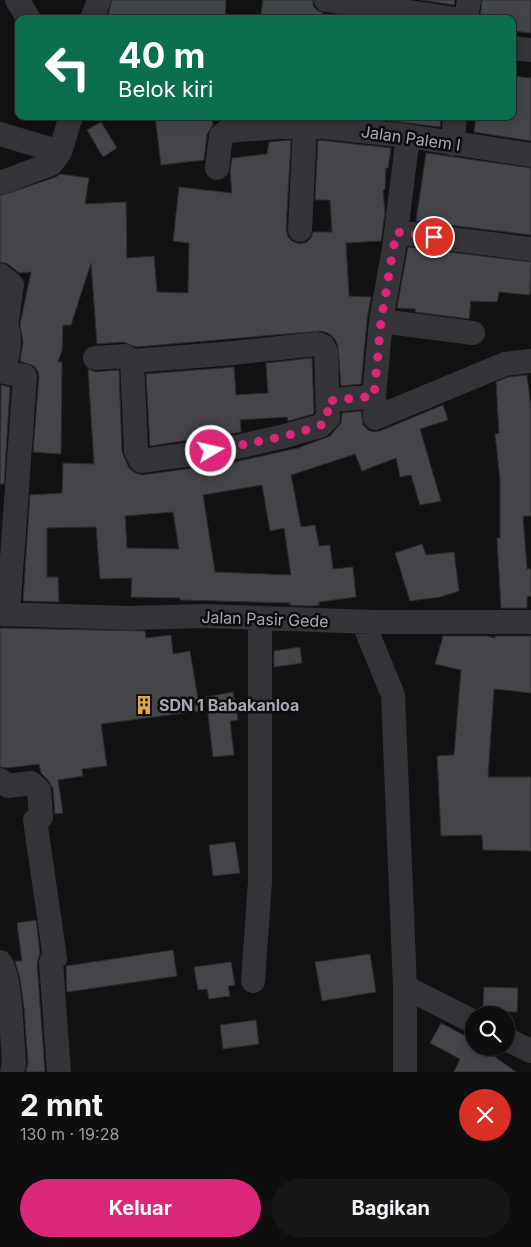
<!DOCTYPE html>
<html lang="id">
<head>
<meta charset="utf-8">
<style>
  body { margin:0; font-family:Inter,sans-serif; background:#171717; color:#f1f3f6; height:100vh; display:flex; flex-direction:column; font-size:19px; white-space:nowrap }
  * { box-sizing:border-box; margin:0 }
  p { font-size:16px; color:#9b9c9e }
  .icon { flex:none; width:28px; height:28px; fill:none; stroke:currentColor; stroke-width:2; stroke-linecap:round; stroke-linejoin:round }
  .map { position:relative; height:1072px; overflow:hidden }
  .panel { display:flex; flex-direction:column; background:#0e0e0e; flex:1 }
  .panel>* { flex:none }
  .banner { position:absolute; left:15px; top:15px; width:501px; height:105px; border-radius:10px; box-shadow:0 2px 12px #0003,0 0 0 1px #2e2e2e; background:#0b6e4f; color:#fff; overflow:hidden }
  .controls { position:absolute; left:465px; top:1006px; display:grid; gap:10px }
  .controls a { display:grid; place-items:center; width:50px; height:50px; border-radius:50%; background:#0e0e0e; box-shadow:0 2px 12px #0003,0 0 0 1px #2e2e2e; font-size:25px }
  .pin { position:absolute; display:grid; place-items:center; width:42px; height:42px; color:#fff; margin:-21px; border:2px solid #fff; border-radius:50%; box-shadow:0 1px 5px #0007 }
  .me { position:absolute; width:55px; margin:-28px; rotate:81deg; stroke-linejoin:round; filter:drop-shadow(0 0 4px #0008) }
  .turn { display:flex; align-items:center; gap:18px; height:105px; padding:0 20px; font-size:22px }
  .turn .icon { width:65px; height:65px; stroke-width:2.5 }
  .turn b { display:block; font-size:35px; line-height:42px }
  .round { display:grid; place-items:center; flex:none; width:52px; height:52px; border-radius:26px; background:#171717 }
  .summary { display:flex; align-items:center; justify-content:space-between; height:85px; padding:0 20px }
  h1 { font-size:30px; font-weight:700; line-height:38px }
  .cta { display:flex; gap:10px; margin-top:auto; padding:10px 20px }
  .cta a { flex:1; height:58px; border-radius:30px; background:#db2777; color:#fff; font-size:20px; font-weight:700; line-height:58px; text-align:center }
  .cta a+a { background:#171717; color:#f1f3f6 }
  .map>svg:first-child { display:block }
</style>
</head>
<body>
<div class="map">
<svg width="531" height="1072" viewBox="0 0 531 1072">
  <rect width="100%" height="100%" fill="#121213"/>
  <path fill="#444548" stroke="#2c2c2f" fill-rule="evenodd" d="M112 0H226L225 19H107Z
    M263 0H313V6L317 10 323 13 322 19H260Z
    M421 0H455L454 5Z
    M482 0H531V33L512 31V19H480Z
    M512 76 531 78V141L474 132 476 116H512Z
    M155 116H212L213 125 207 134 204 160 161 165Z
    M376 116H441L440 127 376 119Z
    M101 122 117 148 103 157 87 130Z
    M291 140 286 229 288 237 292 241 299 244 307 242 311 238 313 232H332L330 200H315L318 140 391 148 388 168H386L385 190H383L385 213 381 241 346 243 349 296 371 297 367 320 361 384 341 386 338 346 335 339 328 333 321 331 136 347 124 342 97 344 91 263 71 325H63L62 350 58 362H62L61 454 33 452 39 377 38 371 34 366 20 361 23 342 20 324 31 272 19 273 8 264 0 262V196L56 177 60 174 89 178 85 204 126 202 127 258 154 256 157 292 188 293 189 243 173 241 179 187 232 193 230 172 232 158 267 154 269 142Z
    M426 153 531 168V235L416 221Z
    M408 247 531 262 530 295 499 292 497 302 471 301 469 319 415 312 416 309 397 308Z
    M312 358 314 412 313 414 288 421 287 417 240 420 241 432 150 446 146 374 234 367 236 395 268 393 266 363Z
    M88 369 96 372 119 370 122 452 129 468 135 473 142 475 230 463 298 448 330 436 341 423 342 413 361 411 363 425 368 430 374 432 380 431 443 405 448 420 420 429 441 501 420 505 411 475 400 477 396 458 362 471 355 454 291 475 301 527 315 525 319 546 330 545 333 569 353 567 356 597 319 602V605L310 606 290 605V603L180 600V598L131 597 132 578 100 579 96 527 47 528V577H58L59 602 23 601 30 495 62 493 63 463 94 464ZM262 485 270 531 284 528 291 575 215 572 203 495ZM173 512 179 549 127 548 125 516Z
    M527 375 531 409V516H523L527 569H531V596L527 597V608H501L497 538H500V479L495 434 499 433 496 382 508 377Z
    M1 385 10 387 4 484H0Z
    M422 544 426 555 454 552 459 591 440 597 410 601 395 553Z
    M0 628 145 631 146 638 171 635 173 654 190 651 200 711 101 724 107 766 82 769 83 776 58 780 63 813 55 814 53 788 48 780 41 773 39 764 7 768 0 767Z
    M443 636H486L495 638V636H531V693L494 689 488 777H531V851L483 850 482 835 441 836 437 756 454 755 461 670 435 664Z
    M300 647 302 663 274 667V651Z
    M233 692 238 720 230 721 234 755 213 757 206 697Z
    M235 842 240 873 213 876 209 845Z
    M36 920 40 953 37 963 45 1072H26L28 1062 24 1008 20 978 15 961H22L17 923Z
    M173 950 177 976 67 992 66 966Z
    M370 954 376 992 322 1001 315 962Z
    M231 962 235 985 228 986 230 996 209 999 207 989 198 990 194 967Z
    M484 987 518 988 517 1012 483 1011Z
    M256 1020 259 1044 223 1049 220 1025Z
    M441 1023 471 1039 474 1041V1048H483L516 1072H454L460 1059 430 1043Z"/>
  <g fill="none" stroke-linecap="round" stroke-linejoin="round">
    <path stroke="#343438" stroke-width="24" d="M17 0 29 19
      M326 0 456 19
      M92 19 99 0
      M466 19 469 0
      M512 48 531 50
      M0 134 60 152
      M408 136 394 248 381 321 374 396 375 418 505 364 531 361
      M453 144 455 116
      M217 168 221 136 227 131 305 125 408 136 531 155
      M0 183 51 164 60 152 71 116
      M300 230 305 125
      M396 232 531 249
      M0 275 12 285 6 326C13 339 6 358 4 372L25 376 8 614
      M381 321 473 333
      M95 358 125 356 132 361 223 354 317 344 323 346 326 352 328 418 320 426 285 436 228 449 141 461 136 451 132 361
      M327 401 374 396
      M0 614 128 618 205 616 373 622H531
      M363 622 393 695 405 987V1072
      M0 780 8 786 31 783 39 790 41 817 35 820 55 958 51 962 59 1072
      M0 962C11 974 12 1043 14 1063L12 1072
      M253 981 260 881V618
      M405 987 474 1022
      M506 1039 531 1051"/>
  </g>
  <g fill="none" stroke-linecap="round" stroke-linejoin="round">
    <path stroke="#db2777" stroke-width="9" stroke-dasharray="0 16.2" d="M211 451 285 436 320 426 328 418 327 401 374 396 381 321 396 232 434 237"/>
  </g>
  <defs>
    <g id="building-bare" transform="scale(1.5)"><path d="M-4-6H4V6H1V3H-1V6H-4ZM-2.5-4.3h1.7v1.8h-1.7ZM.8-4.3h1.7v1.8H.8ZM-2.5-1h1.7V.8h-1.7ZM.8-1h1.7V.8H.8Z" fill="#dcab42" stroke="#0d0d0e" stroke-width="2.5" paint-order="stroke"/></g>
  </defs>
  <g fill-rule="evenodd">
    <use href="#building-bare" x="144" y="705"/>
  </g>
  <g text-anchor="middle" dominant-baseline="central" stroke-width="5" stroke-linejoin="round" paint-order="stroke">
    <g font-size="16" fill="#a5a9b2" stroke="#0d0d0e">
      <text transform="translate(411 138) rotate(8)">Jalan Palem I</text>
      <text transform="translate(265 619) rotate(2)">Jalan Pasir Gede</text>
    </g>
    <g font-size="16" font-weight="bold" fill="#a5a9b2" stroke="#0d0d0e" text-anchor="start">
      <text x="159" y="705">SDN 1 Babakanloa</text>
    </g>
  </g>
</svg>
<div class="controls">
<a><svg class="icon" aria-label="search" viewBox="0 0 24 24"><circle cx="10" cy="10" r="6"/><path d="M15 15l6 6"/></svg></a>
</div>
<div class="pin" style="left:434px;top:237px;background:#d93025"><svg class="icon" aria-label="arrive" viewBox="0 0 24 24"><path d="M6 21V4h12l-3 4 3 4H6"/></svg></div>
<svg class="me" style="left:211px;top:451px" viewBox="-20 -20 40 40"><circle r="17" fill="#db2777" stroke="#fff" stroke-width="3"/><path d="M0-11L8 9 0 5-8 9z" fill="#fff"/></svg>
<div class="banner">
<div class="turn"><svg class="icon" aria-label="left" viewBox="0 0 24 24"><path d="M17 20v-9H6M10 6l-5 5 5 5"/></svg><div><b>40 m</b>Belok kiri</div></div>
</div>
</div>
<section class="panel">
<div class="summary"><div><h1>2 mnt</h1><p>130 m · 19:28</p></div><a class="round" style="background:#d93025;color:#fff"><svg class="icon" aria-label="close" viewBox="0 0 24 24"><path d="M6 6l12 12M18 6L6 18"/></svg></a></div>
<div class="cta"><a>Keluar</a><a>Bagikan</a></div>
</section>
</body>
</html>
